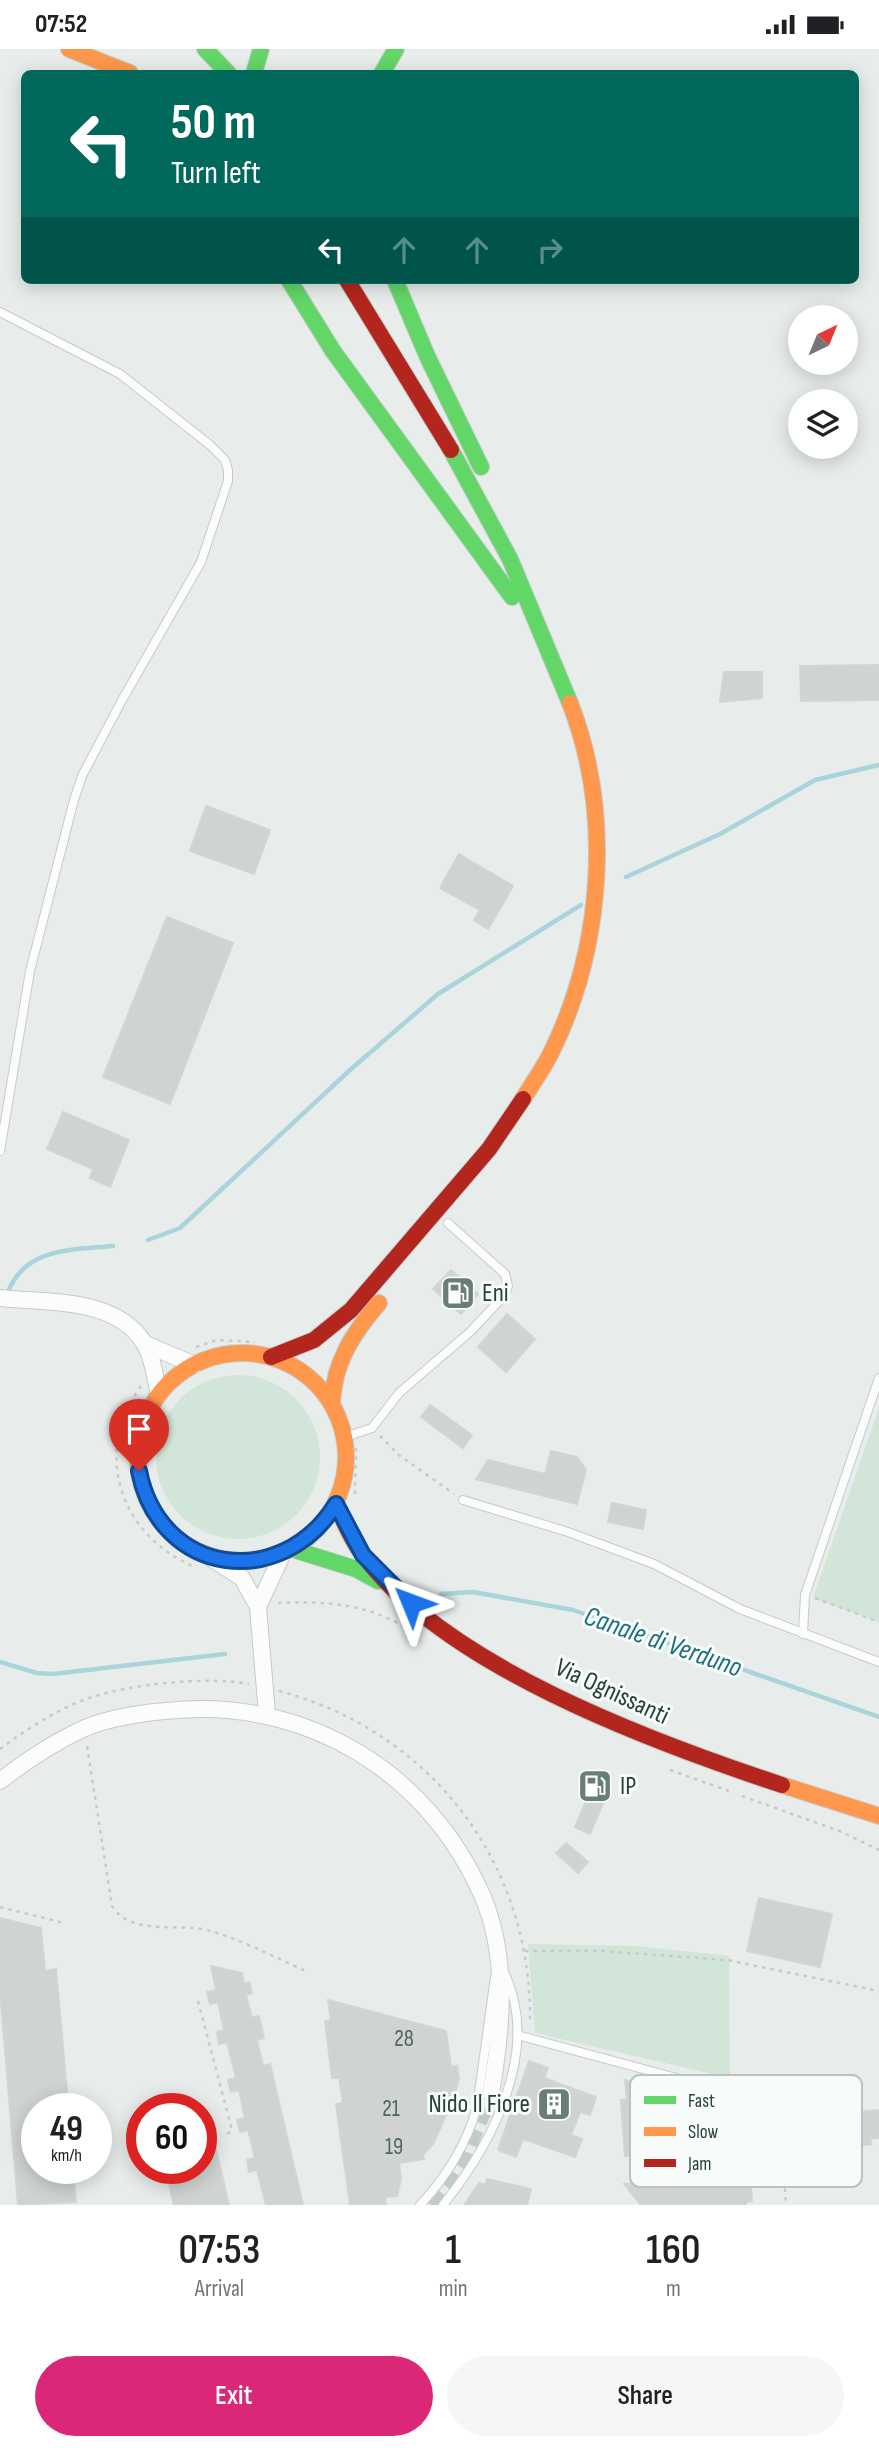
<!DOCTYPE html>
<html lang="en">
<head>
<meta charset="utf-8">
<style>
  body { margin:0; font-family:"Sofia Sans Condensed",sans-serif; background:#f6f6f6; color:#202124; height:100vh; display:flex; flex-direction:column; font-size:26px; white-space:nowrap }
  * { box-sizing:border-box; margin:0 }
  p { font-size:23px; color:#757577 }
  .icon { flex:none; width:38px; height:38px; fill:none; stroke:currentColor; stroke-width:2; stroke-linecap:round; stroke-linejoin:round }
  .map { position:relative; height:2156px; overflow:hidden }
  .panel { display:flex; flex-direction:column; background:#fff; flex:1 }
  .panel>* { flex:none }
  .top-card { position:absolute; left:21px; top:21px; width:838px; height:214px; border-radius:10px; box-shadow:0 4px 18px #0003; background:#00695c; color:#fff; overflow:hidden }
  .needle { width:46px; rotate:43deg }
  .controls { position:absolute; left:788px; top:256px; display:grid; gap:14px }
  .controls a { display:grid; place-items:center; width:70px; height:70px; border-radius:50%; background:#fff; box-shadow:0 4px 18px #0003; font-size:35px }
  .speed { position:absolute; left:21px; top:2044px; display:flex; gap:14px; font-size:35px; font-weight:700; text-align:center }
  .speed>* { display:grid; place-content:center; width:91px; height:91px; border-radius:50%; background:#fff; box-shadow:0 4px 18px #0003; line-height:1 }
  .speed small { font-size:18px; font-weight:400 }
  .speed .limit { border:10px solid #d22; background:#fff; color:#111 }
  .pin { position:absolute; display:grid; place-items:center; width:60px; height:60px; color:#fff; margin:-72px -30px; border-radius:50% 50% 50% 0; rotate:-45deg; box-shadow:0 0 7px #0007 }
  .pin .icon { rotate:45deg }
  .me { position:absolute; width:77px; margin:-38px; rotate:314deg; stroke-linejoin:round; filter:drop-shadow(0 0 5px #0008) }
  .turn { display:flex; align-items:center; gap:24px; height:147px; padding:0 35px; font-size:32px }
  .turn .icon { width:91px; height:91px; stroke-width:2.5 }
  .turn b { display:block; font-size:49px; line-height:60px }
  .lanes { display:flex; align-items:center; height:66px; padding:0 35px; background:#0003; justify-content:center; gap:35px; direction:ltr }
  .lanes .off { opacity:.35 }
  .eta { display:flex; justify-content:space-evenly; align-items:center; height:119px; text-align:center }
  .eta b { font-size:42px; font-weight:600; line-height:49px }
  .primary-button { display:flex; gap:14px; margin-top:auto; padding:14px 35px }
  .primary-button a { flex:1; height:80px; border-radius:42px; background:#db2777; color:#fff; font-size:28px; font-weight:600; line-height:80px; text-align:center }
  .primary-button a+a { background:#f6f6f6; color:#202124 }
  .status { display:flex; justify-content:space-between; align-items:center; height:49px; padding:0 35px; background:#fff; direction:ltr }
  .status svg { height:19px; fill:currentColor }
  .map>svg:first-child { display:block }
</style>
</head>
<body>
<div class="status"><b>07:52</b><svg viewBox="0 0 49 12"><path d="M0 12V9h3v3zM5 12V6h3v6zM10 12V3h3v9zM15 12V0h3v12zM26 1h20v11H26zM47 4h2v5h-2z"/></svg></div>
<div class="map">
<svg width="879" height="2156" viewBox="0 0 879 2156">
  <rect width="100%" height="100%" fill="#e8edeb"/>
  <path fill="#d1e6d8" d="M156 1408a82 82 0 1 1 164 0a82 82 0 1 1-164 0Z
    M879 1359V1573L813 1549Z
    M528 1895 636 1897 729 1907 730 2029 535 1984Z"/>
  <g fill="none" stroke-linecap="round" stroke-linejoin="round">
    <path stroke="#a9d4db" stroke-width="4.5" d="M626 828 720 785 815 731 879 716
      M148 1191 180 1179 350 1021 438 945 581 856
      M7 1245C25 1198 71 1201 113 1197
      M441 1545 473 1543 573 1561 879 1668
      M0 1613 37 1624 53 1625 225 1605"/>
  </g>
  <path fill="#cfd4d2" stroke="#d1d6d4" stroke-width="2" d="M879 616V651L801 652 800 617Z
    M724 623H762V649L720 653Z
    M206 757 270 781 254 825 190 802Z
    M459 805 513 837 488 880 474 871 480 861 440 839Z
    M167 868 233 894 170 1055 103 1028Z
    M63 1063 129 1091 110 1138 90 1129 93 1120 47 1100Z
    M451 1221 478 1245 461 1265 433 1240Z
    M507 1265 535 1290 506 1323 478 1298Z
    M430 1356 472 1386 463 1399 421 1368Z
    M551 1402 577 1408 586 1421 577 1455 476 1430 488 1411 545 1425Z
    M612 1454 646 1461 643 1480 608 1473Z
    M593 1736 608 1742 590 1785 575 1778Z
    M566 1794 588 1813 578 1824 556 1804Z
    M759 1849 832 1865 820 1918 747 1902Z
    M0 1869 41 1879 45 1922 56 1920 68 2054 57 2055V2060H37V2119L73 2121 76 2153 18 2156 0 1942Z
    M211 1917 242 1924 244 1935 249 1933 252 1944 246 1946 252 1969 259 1967 264 1989 257 1991 263 2017 270 2015 303 2156H266L257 2121 249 2123 247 2111 255 2109 248 2081 240 2083 237 2071 245 2069 239 2041 231 2043 228 2031 236 2029 227 1993 219 1995 217 1983 224 1981 218 1953 210 1955 207 1943 216 1941Z
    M328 1951 446 1982 451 2018 457 2017 459 2029 454 2049 433 2095 423 2106 424 2110 399 2114 401 2130 397 2147 385 2148 386 2156H350L336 2055 343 2054 339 2029H332L325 1972 331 1971Z
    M529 2012 548 2019 544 2029 596 2048 590 2066 580 2063 571 2086 582 2090 575 2108 523 2090 516 2108 498 2101Z
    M625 2031 739 2059 740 2071 746 2070 752 2152 746 2153V2156H641L624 2135 634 2134 631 2107H625L622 2068 621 2051H627Z
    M879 2061V2089L870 2090 871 2095 824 2100 820 2067Z
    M212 2084 229 2156H174L167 2127 173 2125 171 2119H201V2086Z
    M487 2130 531 2140 527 2156H464L479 2134 485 2136Z"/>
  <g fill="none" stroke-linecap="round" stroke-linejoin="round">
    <path stroke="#c1cbc8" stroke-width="16" stroke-dasharray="16 8" stroke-linecap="butt" d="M431 2156 464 2109 491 2044"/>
    <g stroke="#c5cac8" stroke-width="10">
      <path id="lane" d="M0 263 120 325 210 396 225 411 228 421V432L201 513 121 653 82 727 74 751 30 922 0 1102
        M345 1388 372 1379 399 1344 470 1283 504 1247 508 1237 505 1225 448 1174
        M463 1451 568 1483 654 1515 740 1560 879 1613
        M803 1585 805 1546 879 1329
        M517 1986 773 2055
        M420 2156C446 2129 467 2094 477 2058L495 1928
        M443 2156C492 2095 541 2003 505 1925"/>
    </g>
    <g stroke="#c5cac8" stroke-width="18">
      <path id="street" d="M0 1249C46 1254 116 1248 144 1294 153 1308 155 1329 159 1346
        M145 1295 195 1316
        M206 1506 242 1529 258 1558 267 1665
        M258 1558 283 1504
        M0 1732C27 1711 54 1693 85 1679 114 1667 147 1663 178 1661 310 1651 429 1725 482 1846 509 1908 502 1980 491 2044"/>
    </g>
    <g stroke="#c3ccc9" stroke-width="18">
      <path id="fast" d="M205 0 228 24
        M254 24 261 0
        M382 24 396 0
        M289 231 333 302 512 548
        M395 231 428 309 481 418
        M451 401 510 510 570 654
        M292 1500 356 1520 378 1532"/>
    </g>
    <g stroke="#c3ccc9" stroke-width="18">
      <path id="slow" d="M69 0 130 24
        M523 1050C532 1035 543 1020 551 1004 603 898 613 765 570 654
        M138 1408a104 104 0 1 1 208 0a104 104 0 1 1-208 0Z
        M332 1354C334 1313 353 1284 379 1254
        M782 1736 879 1767"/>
    </g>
    <g stroke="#c3ccc9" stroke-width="18">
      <path id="jam" d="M347 231 451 401
        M271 1308 314 1291 351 1261 489 1100 523 1050
        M336 1455C343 1471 350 1488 360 1502 442 1616 652 1693 782 1736"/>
    </g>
    <path stroke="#c3ccca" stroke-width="2.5" stroke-dasharray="3.5 5" stroke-linecap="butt" d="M196 1298 217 1291 255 1293
      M141 1337C92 1404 120 1487 195 1518
      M380 1387 399 1406 454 1445
      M355 1445 356 1396
      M815 1549 879 1573
      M278 1554C323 1552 363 1554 403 1577
      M279 1642C431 1682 532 1815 530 1972
      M87 1697 112 1857C131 1887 177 1874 207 1881 241 1890 276 1909 308 1923
      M0 1700C27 1680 57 1660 89 1649 130 1635 207 1627 249 1635
      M670 1721 729 1742
      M742 1747 842 1783 879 1801
      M0 1858 64 1874
      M525 1902H600L727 1911 879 1942
      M198 1952 232 2081 224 2088
      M783 2059 789 2062 782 2097 786 2156"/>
    <use href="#lane" stroke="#fcfcfc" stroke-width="8"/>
    <use href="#street" stroke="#fcfcfc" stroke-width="16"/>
    <use href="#fast" stroke="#63d668" stroke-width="16"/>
    <use href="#slow" stroke="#ff974d" stroke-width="16"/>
    <use href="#jam" stroke="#b3261e" stroke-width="16"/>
  </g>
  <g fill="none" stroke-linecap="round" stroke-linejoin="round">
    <g stroke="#114b97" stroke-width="18">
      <path id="route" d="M139 1422C160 1527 281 1543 336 1455L363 1506 411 1554"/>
    </g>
    <use href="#route" stroke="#1a73e8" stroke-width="12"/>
  </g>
  <defs>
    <g id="fuel-square" transform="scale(1.75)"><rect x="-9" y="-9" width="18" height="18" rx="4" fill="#697e78" stroke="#f7fbf9"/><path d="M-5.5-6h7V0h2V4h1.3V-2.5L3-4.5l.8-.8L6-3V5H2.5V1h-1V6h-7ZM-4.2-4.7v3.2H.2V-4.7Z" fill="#fff"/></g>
    <g id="building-square" transform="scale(1.75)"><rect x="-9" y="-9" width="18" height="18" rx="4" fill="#697e78" stroke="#f7fbf9"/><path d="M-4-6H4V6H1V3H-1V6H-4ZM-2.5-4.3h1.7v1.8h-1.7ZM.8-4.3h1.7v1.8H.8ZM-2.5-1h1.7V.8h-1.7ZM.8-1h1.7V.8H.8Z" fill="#fff"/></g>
  </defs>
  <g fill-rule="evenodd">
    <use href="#fuel-square" x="458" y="1244"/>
    <use href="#fuel-square" x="595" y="1737"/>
    <use href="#building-square" x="554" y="2055"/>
  </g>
  <g text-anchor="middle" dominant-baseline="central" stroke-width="6" stroke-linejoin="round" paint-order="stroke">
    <g font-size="23" fill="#506761">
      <text x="404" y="1990">28</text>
      <text x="391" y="2060">21</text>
      <text x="394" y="2098">19</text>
    </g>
    <g font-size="26" fill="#24423a" stroke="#f7fbf9" text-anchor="start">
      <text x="482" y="1244">Eni</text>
      <text x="620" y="1737">IP</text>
      <text x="530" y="2055" text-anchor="end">Nido Il Fiore</text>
    </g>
    <g font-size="26" fill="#24423a" stroke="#f7fbf9">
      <text transform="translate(612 1643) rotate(25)">Via Ognissanti</text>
    </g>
    <g font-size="28" font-style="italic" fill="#1c6f80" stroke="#f7fbf9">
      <text transform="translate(663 1593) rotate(19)">Canale di Verduno</text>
    </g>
  </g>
  <rect x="630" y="2026" width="232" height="112" rx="10" fill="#f7fbf9" stroke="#b8c4c0" stroke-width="2"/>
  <rect x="644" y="2047" width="32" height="8" fill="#63d668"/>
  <rect x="644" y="2078" width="32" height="9" fill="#ff974d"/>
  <rect x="644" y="2110" width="32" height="8" fill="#b3261e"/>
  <g font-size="19" fill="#24423a">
    <text x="688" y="2058">Fast</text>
    <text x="688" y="2089">Slow</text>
    <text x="688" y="2121">Jam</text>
  </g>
</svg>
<div class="controls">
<a><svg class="needle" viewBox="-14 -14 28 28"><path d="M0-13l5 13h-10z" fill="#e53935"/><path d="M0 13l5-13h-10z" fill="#757577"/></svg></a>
<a><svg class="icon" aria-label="layers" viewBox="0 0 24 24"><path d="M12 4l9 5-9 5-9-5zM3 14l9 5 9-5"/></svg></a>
</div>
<div class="speed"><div>49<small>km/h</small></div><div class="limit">60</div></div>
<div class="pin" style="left:139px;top:1422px;background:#d93025"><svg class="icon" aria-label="arrive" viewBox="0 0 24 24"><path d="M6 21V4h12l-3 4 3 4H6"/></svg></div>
<svg class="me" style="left:411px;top:1554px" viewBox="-20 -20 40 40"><path d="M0-17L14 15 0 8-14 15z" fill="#1a73e8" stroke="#fff" stroke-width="4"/></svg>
<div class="top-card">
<div class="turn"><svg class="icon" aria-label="left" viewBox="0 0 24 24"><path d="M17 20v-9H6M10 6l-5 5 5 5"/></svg><div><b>50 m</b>Turn left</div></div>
<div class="lanes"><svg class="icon" aria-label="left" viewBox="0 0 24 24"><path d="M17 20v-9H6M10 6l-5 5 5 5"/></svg><svg class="icon off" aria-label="ahead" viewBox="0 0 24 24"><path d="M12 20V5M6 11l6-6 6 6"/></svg><svg class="icon off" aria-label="ahead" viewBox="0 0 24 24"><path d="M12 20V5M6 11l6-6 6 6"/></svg><svg class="icon off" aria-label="right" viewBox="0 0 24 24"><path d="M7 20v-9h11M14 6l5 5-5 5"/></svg></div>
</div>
</div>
<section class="panel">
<div class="eta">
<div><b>07:53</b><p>Arrival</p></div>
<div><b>1</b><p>min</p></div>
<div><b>160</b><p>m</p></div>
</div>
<div class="primary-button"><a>Exit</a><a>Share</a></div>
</section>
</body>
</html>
